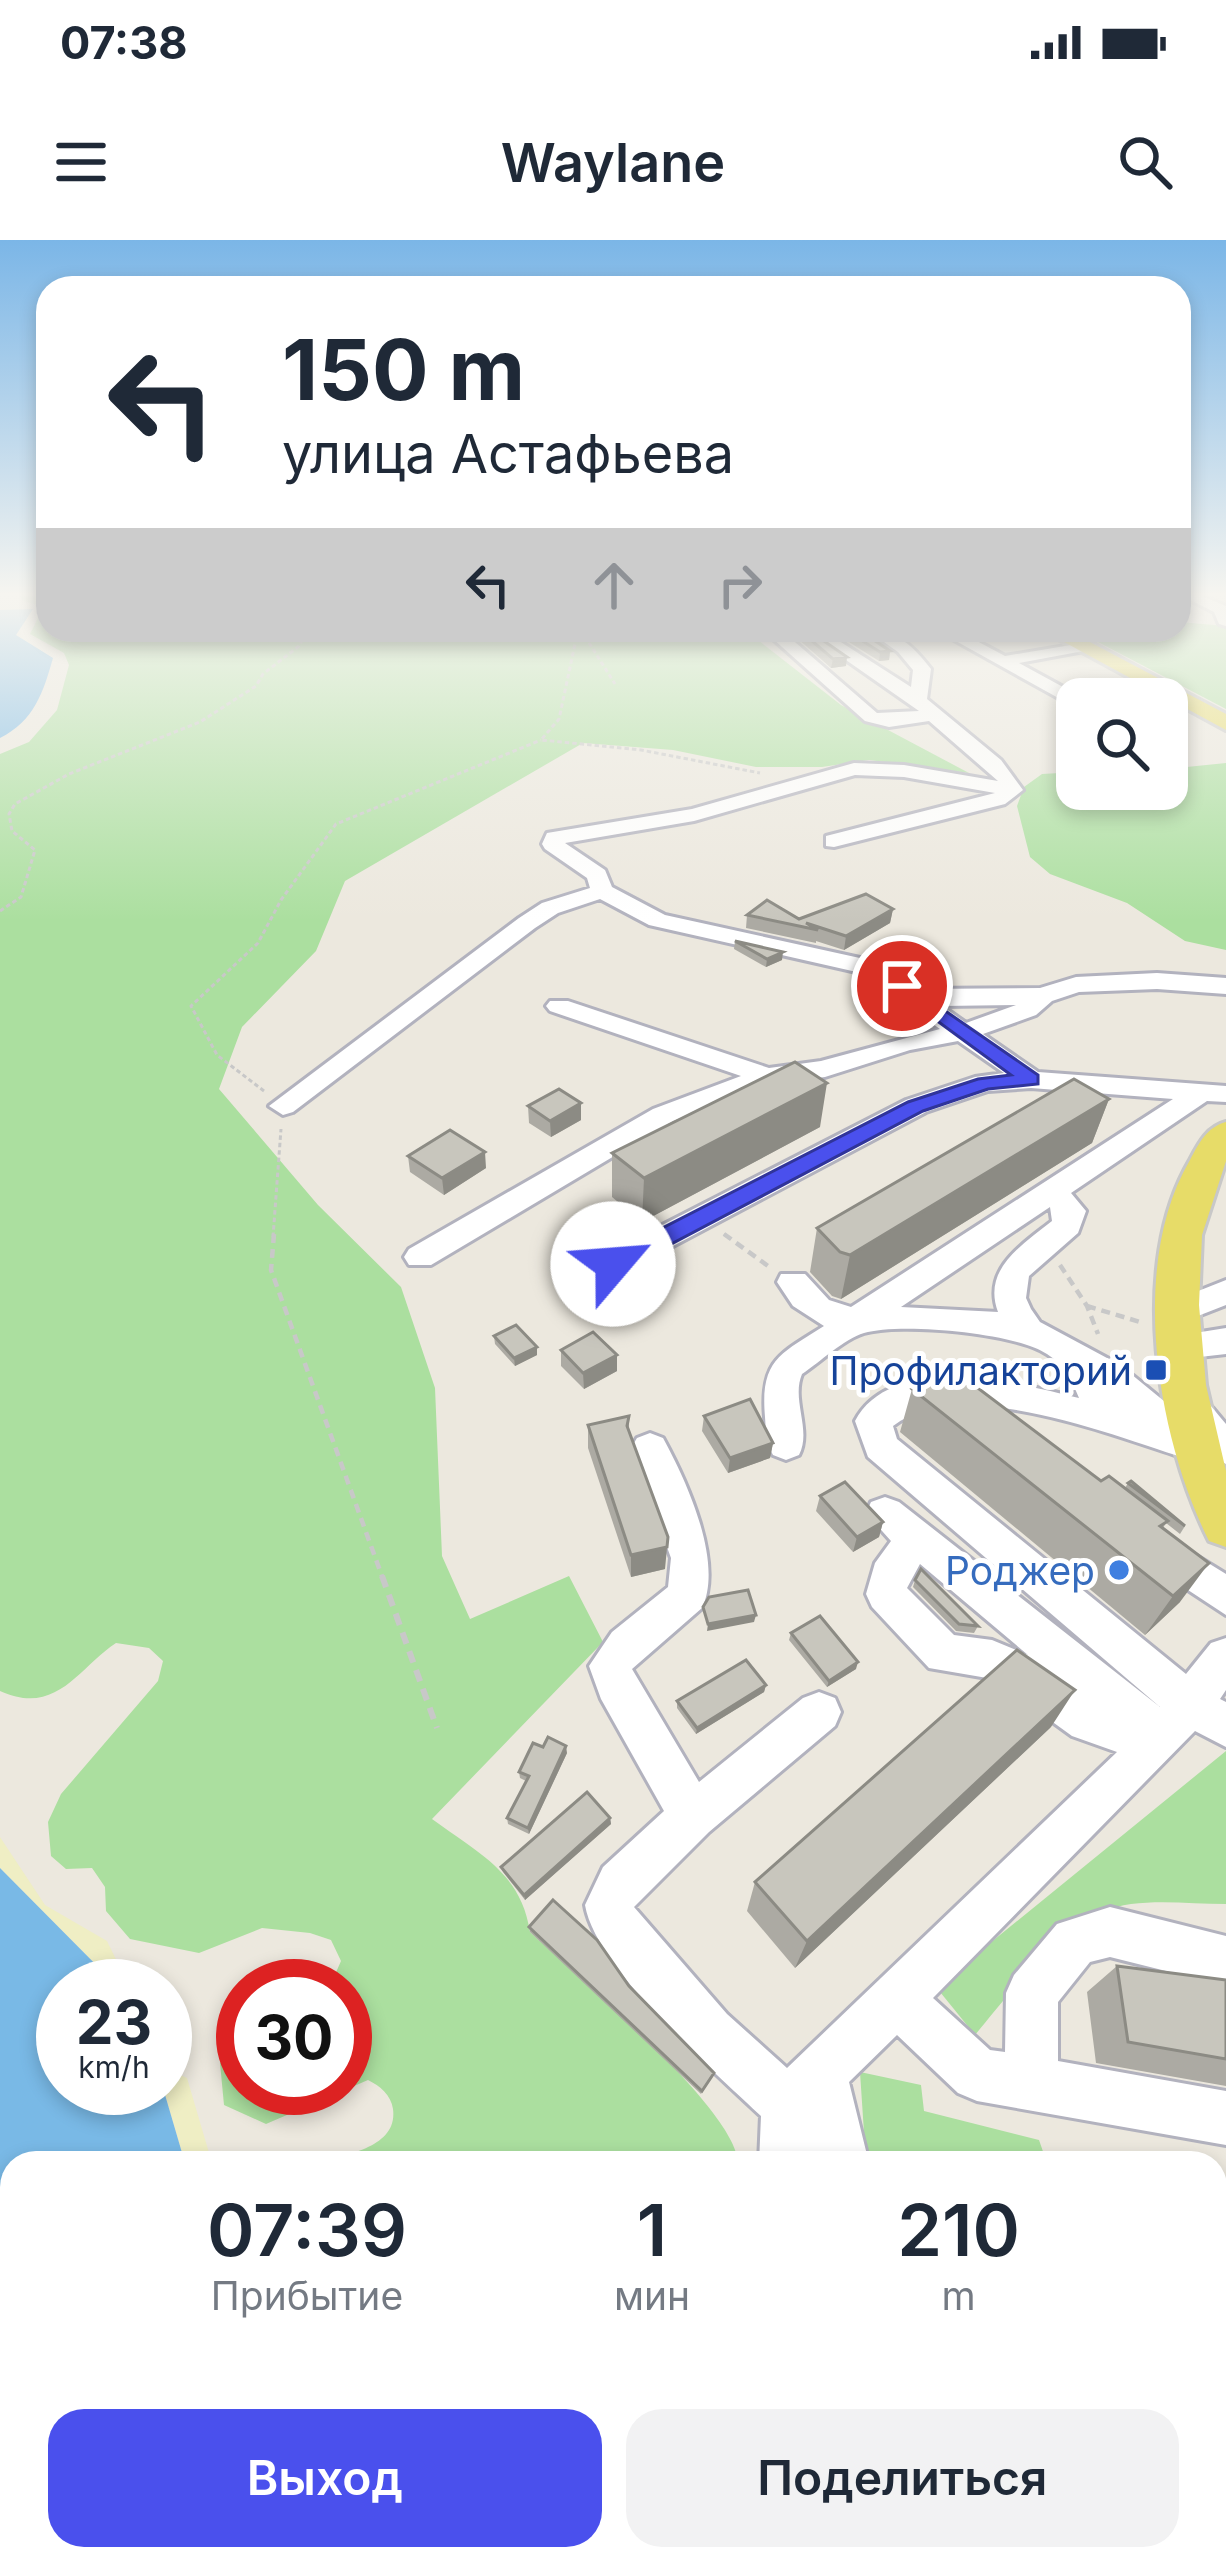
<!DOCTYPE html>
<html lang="ru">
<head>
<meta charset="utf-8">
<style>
  body { margin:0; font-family:Inter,sans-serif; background:#f2f2f3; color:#1f2937; height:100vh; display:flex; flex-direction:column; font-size:45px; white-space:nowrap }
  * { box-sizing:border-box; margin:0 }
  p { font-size:39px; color:#747a83 }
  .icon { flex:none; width:66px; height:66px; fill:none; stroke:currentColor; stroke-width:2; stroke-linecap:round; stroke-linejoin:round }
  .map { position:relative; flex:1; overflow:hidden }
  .sheet { position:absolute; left:0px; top:1911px; width:1227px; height:420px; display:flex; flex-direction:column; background:#fff; border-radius:36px 36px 0 0; box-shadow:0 6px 18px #0003 }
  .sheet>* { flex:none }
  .guide { position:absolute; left:36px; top:36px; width:1155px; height:366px; border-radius:36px; box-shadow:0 6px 18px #0003; background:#fff; color:#1f2937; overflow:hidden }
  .controls { position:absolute; left:1056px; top:438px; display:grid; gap:24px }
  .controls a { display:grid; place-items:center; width:132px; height:132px; border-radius:24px; background:#fff; box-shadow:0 6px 18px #0003; font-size:60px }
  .speed { position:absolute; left:36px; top:1719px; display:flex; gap:24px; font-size:60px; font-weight:700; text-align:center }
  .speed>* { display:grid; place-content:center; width:156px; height:156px; border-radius:50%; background:#fff; box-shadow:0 6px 18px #0003; line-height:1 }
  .speed small { font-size:30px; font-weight:400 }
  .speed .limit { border:18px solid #d22; background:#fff; color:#111 }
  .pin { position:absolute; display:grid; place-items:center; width:102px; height:102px; color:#fff; margin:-51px; border:6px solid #fff; border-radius:50%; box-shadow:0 3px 12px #0007 }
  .me { position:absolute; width:132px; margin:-66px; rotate:63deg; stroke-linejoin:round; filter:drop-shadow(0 0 9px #0008) }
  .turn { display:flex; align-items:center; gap:42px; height:252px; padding:0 48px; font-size:54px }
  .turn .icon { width:156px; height:156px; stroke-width:2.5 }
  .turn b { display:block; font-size:84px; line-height:102px }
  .lanes { display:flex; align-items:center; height:114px; padding:0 48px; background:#0003; justify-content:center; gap:60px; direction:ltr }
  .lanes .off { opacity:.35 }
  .eta { display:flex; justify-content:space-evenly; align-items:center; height:204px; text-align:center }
  .eta b { font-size:72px; font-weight:600; line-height:84px }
  .cta { display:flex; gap:24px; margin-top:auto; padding:24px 48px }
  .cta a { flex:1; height:138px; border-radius:36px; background:#4a50ed; color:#fff; font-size:48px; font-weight:600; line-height:138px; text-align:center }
  .cta a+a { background:#f2f2f3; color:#1f2937 }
  .status { display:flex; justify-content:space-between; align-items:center; height:84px; padding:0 60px; background:#fff; direction:ltr }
  .status svg { height:33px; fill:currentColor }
  header { display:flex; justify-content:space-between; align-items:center; height:156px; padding:0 48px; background:#fff; font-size:54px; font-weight:600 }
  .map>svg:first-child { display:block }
</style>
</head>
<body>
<div class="status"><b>07:38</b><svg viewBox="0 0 49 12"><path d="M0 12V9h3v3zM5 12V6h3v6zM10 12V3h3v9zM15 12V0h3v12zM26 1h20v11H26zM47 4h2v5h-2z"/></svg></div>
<header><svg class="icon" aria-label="menu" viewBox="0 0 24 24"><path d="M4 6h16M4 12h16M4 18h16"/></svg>Waylane<svg class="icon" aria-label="search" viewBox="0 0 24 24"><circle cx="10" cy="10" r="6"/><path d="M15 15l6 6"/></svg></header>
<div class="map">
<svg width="1226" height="2331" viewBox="0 0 1226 2331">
  <rect width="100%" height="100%" fill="#ece8de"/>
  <path fill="#abdf9f" d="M19 354H48V390H745L841 465 969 533 869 520 822 527H756L673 510 583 503 345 641 316 711 242 787 219 849 318 965 401 1047 435 1148 442 1316 470 1379 569 1336 603 1402 432 1579C478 1613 521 1632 530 1692 573 1733 737 1870 738 1923H319C346 1914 398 1908 393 1869 391 1855 380 1846 368 1840L266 1884 224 1865 220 1823 243 1795V1848H345V1746H330L341 1721 331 1700 310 1693 262 1688 199 1713 130 1699 106 1671 105 1647 92 1628 66 1629 51 1616 48 1582 61 1554 158 1441 163 1421 149 1408 116 1403C79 1427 57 1477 0 1451V514L29 502 57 470 69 425 64 413 30 394 41 372 39 365 23 361Z
    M1179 382 1226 386V469L1075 390H1179Z
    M1226 523V710L1185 701 1127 663 1050 634 1030 617 1017 566 1024 547 1042 534 1077 532V549H1167V529Z
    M1226 1511V1664C1195 1664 1162 1660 1131 1664 1072 1671 1011 1751 975 1795L936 1747Z
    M860 1832 921 1845 924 1871 1039 1900 1047 1923H866Z
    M1215 1980 1226 1982V2331H950L947 2319H1215Z
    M318 2319H584L583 2331H311Z"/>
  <path fill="#efeec4" d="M0 1597 45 1665 107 1701 129 1746H117L0 1628Z
    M165 1828 187 1838 212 1923H185L163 1848Z"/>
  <path fill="#79b9e6" d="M33 369 16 395 53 418C43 453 34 481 0 498V370Z
    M0 1628 117 1746H63V1848H163L185 1923H12V2319H202L201 2331H0Z"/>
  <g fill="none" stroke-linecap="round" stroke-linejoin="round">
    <g stroke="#b2b2be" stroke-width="6">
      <path id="minor" d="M1179 354H1197L1226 366V386L1219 384 1214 372Z
        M763 390H781L877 473 919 471 803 390H822L911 447 913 430 898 412 867 390C897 390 913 406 931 429L927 459 1001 520 1023 550 1005 564 834 607 826 606V596L995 553 904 537 855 535 694 581 565 603 605 630 612 647 665 675 878 722 918 749 1040 748 1076 737 1157 733 1226 738V754L1157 749 1079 752 1052 761 1036 775 983 794 1038 832 1226 846V862L1207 861 1071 953 1086 971 1078 993 1029 1036 1026 1058 1031 1069 1040 1082 1120 1125 1170 1166 1175 1155C1201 1147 1210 1166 1226 1184V1224L1208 1214 1194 1221C1116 1197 963 1133 893 1186L897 1199 1186 1434 1211 1403 1226 1398V1450L1220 1459 1226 1462V1507L1195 1491 933 1758 990 1810 1005 1812 1006 1753 1014 1735 1057 1684 1110 1667 1226 1696V1746L1110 1717 1090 1722 1058 1762V1821L1226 1851V1905L977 1861 958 1853 897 1795 849 1842 869 1923H759L761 1876C713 1831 595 1727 585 1665L603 1627 664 1571 601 1459 589 1426 612 1392 668 1347 671 1318 631 1208 637 1198 650 1193 663 1198C686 1240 724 1322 702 1368L632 1429 699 1542 803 1458 819 1452 835 1458 841 1472 835 1486 709 1592 634 1667 727 1774 787 1828 1117 1512 1072 1496 993 1439 929 1428 872 1367 866 1354 875 1323 891 1301 866 1273 871 1262 885 1257 899 1262 1160 1467 868 1217 855 1181C892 1111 1020 1143 1079 1158 1072 1141 1064 1125 1047 1114 1017 1093 900 1082 864 1093 844 1099 820 1122 802 1134 791 1160 812 1190 799 1215L786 1220 773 1215C766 1203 766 1191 765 1177 760 1120 780 1114 824 1086L793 1066 777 1042 781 1034H805L829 1060 851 1067 1173 859 1031 848 988 851 926 872 624 1032H602L597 1024 602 1016 906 860 975 837 1004 833 958 801 910 810 825 837 772 844 673 881 431 1025H409L404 1017 409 1009 653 869 741 836 550 771 546 766 550 761H568L769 828 821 821 940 789 861 733 649 685 600 659 558 673 535 688 293 872 283 875 269 866 519 678 542 663 590 648 587 638 545 609 542 604 547 593 692 569 854 523 904 525 998 541 929 481 889 487 865 481ZM1016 765 966 783 942 766ZM1050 967 1052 981C1022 1005 982 1029 998 1072L901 1067ZM920 1324 1028 1415 992 1400 954 1395 907 1348Z
        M936 390H956L1005 416 1089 402V410L1019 423 1085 459H1077V466L1071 465Z
        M1226 1040V1065L1180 1083 1168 1079 1163 1071 1168 1063Z
        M1226 1088V1114L1182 1119 1170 1115 1165 1106 1170 1097Z
        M1161 1294 1226 1334V1375L1147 1323 1141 1311 1147 1299Z
        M551 2319H617L616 2331H550Z
        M645 2319H749L744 2331H650Z
        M773 2319H839L840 2331H774Z
        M888 2319H954L957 2331H891Z"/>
    </g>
    <g stroke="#c8c8c8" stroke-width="6">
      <path id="major" d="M1042 390H1067L1226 474V490Z
        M1226 882V921L1202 995 1199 1065 1206 1145 1226 1231V1307L1209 1301C1157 1197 1128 1025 1190 920 1199 903 1207 887 1226 882Z"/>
    </g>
    <path stroke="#c8c8c8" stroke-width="3" stroke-dasharray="4.5 3" stroke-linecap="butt" d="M578 390 559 479 541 500 641 510 760 533
      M581 390 615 444
      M0 671 21 657 35 610 12 591 9 574 15 564 69 534 200 482 256 446 263 434 299 406 308 390
      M264 851 217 815 191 766 258 703 281 660 336 584 541 500
      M724 994 728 997
      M273 997 281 889"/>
    <path stroke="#c8c8c8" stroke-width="4.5" stroke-dasharray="9 6" stroke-linecap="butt" d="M274 994 271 1030 383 1339
      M724 994 768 1026
      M1060 1025 1087 1066 1098 1094
      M1087 1066 1140 1082"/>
    <path stroke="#c8c8c8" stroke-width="6" stroke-dasharray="12 8" stroke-linecap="butt" d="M382 1336 437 1488"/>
    <use href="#minor" fill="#fff" fill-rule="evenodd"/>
    <use href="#major" fill="#e7dc68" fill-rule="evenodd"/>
  </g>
  <path fill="#acaaa3" d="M788 390H808L846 426 831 428Z
    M830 390H859L890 411 889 420 879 421Z
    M893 669 890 683 844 710 816 701V703L746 688 747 675 799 679Z
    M735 701 782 720 766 727 734 709Z
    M1109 859 1092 903 841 1059 832 1056 810 1032 817 988Z
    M528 866 581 880 551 897 529 883Z
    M820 887 642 982 612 957V913Z
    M408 916 486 928 444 955 410 932Z
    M494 1096 537 1115 515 1126 495 1104Z
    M561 1110 617 1115V1131L584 1149 561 1126Z
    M912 1149 1101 1241 1125 1248 1128 1243 1185 1286 1180 1294 1166 1283 1163 1288 1180 1362 1145 1395 900 1192Z
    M629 1176V1191L665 1329 631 1337 588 1208V1185Z
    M704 1176 773 1203 770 1218 728 1233 702 1191Z
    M820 1256 883 1282 879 1297 853 1312 816 1271Z
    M915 1340 978 1386 974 1393 956 1391 913 1347Z
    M791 1393 856 1429 827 1447 789 1400Z
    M766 1445 764 1452 696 1494 677 1468V1461Z
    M1051 1487 795 1728 747 1671 755 1642Z
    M543 1507 567 1513 529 1594 508 1584 507 1578 526 1541 520 1538 519 1532Z
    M610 1578 611 1584 525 1660 503 1632 501 1627Z
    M529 1687 629 1746 714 1833 701 1854 530 1692Z
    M1117 1726 1226 1740V1846L1096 1823 1087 1752Z"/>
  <path fill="#8c8b84" d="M890 411 889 420 879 421 880 412Z
    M847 417 846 426 831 428 833 419Z
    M893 669 890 683 844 710 846 696Z
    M783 712 782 720 766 727 767 719Z
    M827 843 820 887 642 982 644 938Z
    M1109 859 1092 903 841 1059 850 1015Z
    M581 863V880L551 897 550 881Z
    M485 912 486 928 444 955 442 938Z
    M537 1107V1115L515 1126 514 1118Z
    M617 1115V1131L584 1149 583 1133Z
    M773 1203 770 1218 728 1233 730 1218Z
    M883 1282 879 1297 853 1312 857 1297Z
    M668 1297 665 1329 631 1337V1315Z
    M1209 1323 1180 1362 1145 1395 1173 1356Z
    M756 1375 754 1382 707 1391 708 1384Z
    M858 1422 856 1429 827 1447 829 1441Z
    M766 1445 764 1452 696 1494 697 1488Z
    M1075 1450 1051 1487 795 1728 807 1701Z
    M566 1506 567 1513 529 1594 528 1588Z
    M610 1578 611 1584 525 1660 524 1655Z"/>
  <path fill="#c8c6bd" stroke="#8c8b84" stroke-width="3" d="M799 390H808L847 417 833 419Z
    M845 390H859L890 411 880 412Z
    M866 654 893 669 846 696 806 683 818 690 747 675 767 660 799 679Z
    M735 701 783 712 767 719Z
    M795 822 827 843 644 938 612 913Z
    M1074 839 1109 859 850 1015 840 1012 817 988Z
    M559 849 581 863 550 881 528 866Z
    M450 890 485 912 442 938 408 916Z
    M516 1085 537 1107 514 1118 494 1096Z
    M593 1092 617 1115 583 1133 561 1110Z
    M950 1127 1101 1241 1109 1236 1168 1281 1160 1286 1209 1323 1173 1356 912 1149Z
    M750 1159 773 1203 730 1218 704 1176Z
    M629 1176 627 1186 668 1297 667 1307 631 1315 588 1185Z
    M1131 1241 1185 1286 1128 1243Z
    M845 1242 883 1282 857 1297 820 1256Z
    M921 1329 978 1386 959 1384 915 1340Z
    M748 1350 756 1375 708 1384 703 1367 709 1357Z
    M820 1376 858 1422 829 1441 791 1393Z
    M1017 1410 1075 1450 807 1701 755 1642Z
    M746 1420 766 1445 697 1488 677 1461Z
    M548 1497 566 1506 528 1588 507 1578 529 1536 519 1532 533 1503 543 1507Z
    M587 1552 610 1578 524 1655 501 1627Z
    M553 1660 597 1700 629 1746 714 1833 702 1851 529 1687Z
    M1117 1726 1226 1740V1819L1128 1802Z"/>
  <linearGradient id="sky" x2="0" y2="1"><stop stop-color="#7bb6e7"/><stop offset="0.52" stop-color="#f6f5f0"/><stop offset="1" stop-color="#f6f5f0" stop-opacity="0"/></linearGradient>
  <rect width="1226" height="681" fill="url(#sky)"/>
  <path fill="#4a50ed" stroke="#30349a" stroke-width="3" d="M902 741 1038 835V844L988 849 923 871 622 1030H604V1018L908 862 978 839 1011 835 895 750 892 746Z"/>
  <rect fill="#1a4fb4" stroke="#fff" stroke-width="4.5" x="1144" y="1118" width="24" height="24" rx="6"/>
  <circle fill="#3f7fe0" stroke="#fff" stroke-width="4.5" cx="1119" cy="1330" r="12"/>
  <g text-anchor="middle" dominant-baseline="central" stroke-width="10" stroke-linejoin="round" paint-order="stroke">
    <g font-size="39" fill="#164399" stroke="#fff" text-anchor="end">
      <text x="1132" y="1130">Профилакторий</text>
    </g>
    <g font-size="39" fill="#366cbe" stroke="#fff" text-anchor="end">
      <text x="1095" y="1330">Роджер</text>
    </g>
  </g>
</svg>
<div class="controls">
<a><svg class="icon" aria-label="search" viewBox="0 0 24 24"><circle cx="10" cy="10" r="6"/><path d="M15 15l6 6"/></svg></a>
</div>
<div class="speed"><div>23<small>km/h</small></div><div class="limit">30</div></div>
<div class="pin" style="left:902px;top:746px;background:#d93025"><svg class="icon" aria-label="arrive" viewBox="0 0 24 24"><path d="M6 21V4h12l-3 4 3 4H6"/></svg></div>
<svg class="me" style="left:613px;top:1024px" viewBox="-20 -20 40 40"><circle r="19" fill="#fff"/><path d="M0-13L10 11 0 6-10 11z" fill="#4a50ed"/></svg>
<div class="guide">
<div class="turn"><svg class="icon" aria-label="left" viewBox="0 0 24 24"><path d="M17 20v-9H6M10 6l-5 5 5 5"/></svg><div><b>150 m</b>улица Астафьева</div></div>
<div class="lanes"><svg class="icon" aria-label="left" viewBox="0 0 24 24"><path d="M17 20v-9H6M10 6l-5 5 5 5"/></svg><svg class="icon off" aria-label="ahead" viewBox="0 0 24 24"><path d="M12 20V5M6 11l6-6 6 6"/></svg><svg class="icon off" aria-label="right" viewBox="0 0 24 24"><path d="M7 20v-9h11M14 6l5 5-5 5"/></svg></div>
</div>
<section class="sheet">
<div class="eta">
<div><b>07:39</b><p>Прибытие</p></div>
<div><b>1</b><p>мин</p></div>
<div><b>210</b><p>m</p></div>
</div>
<div class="cta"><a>Выход</a><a>Поделиться</a></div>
</section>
</div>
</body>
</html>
